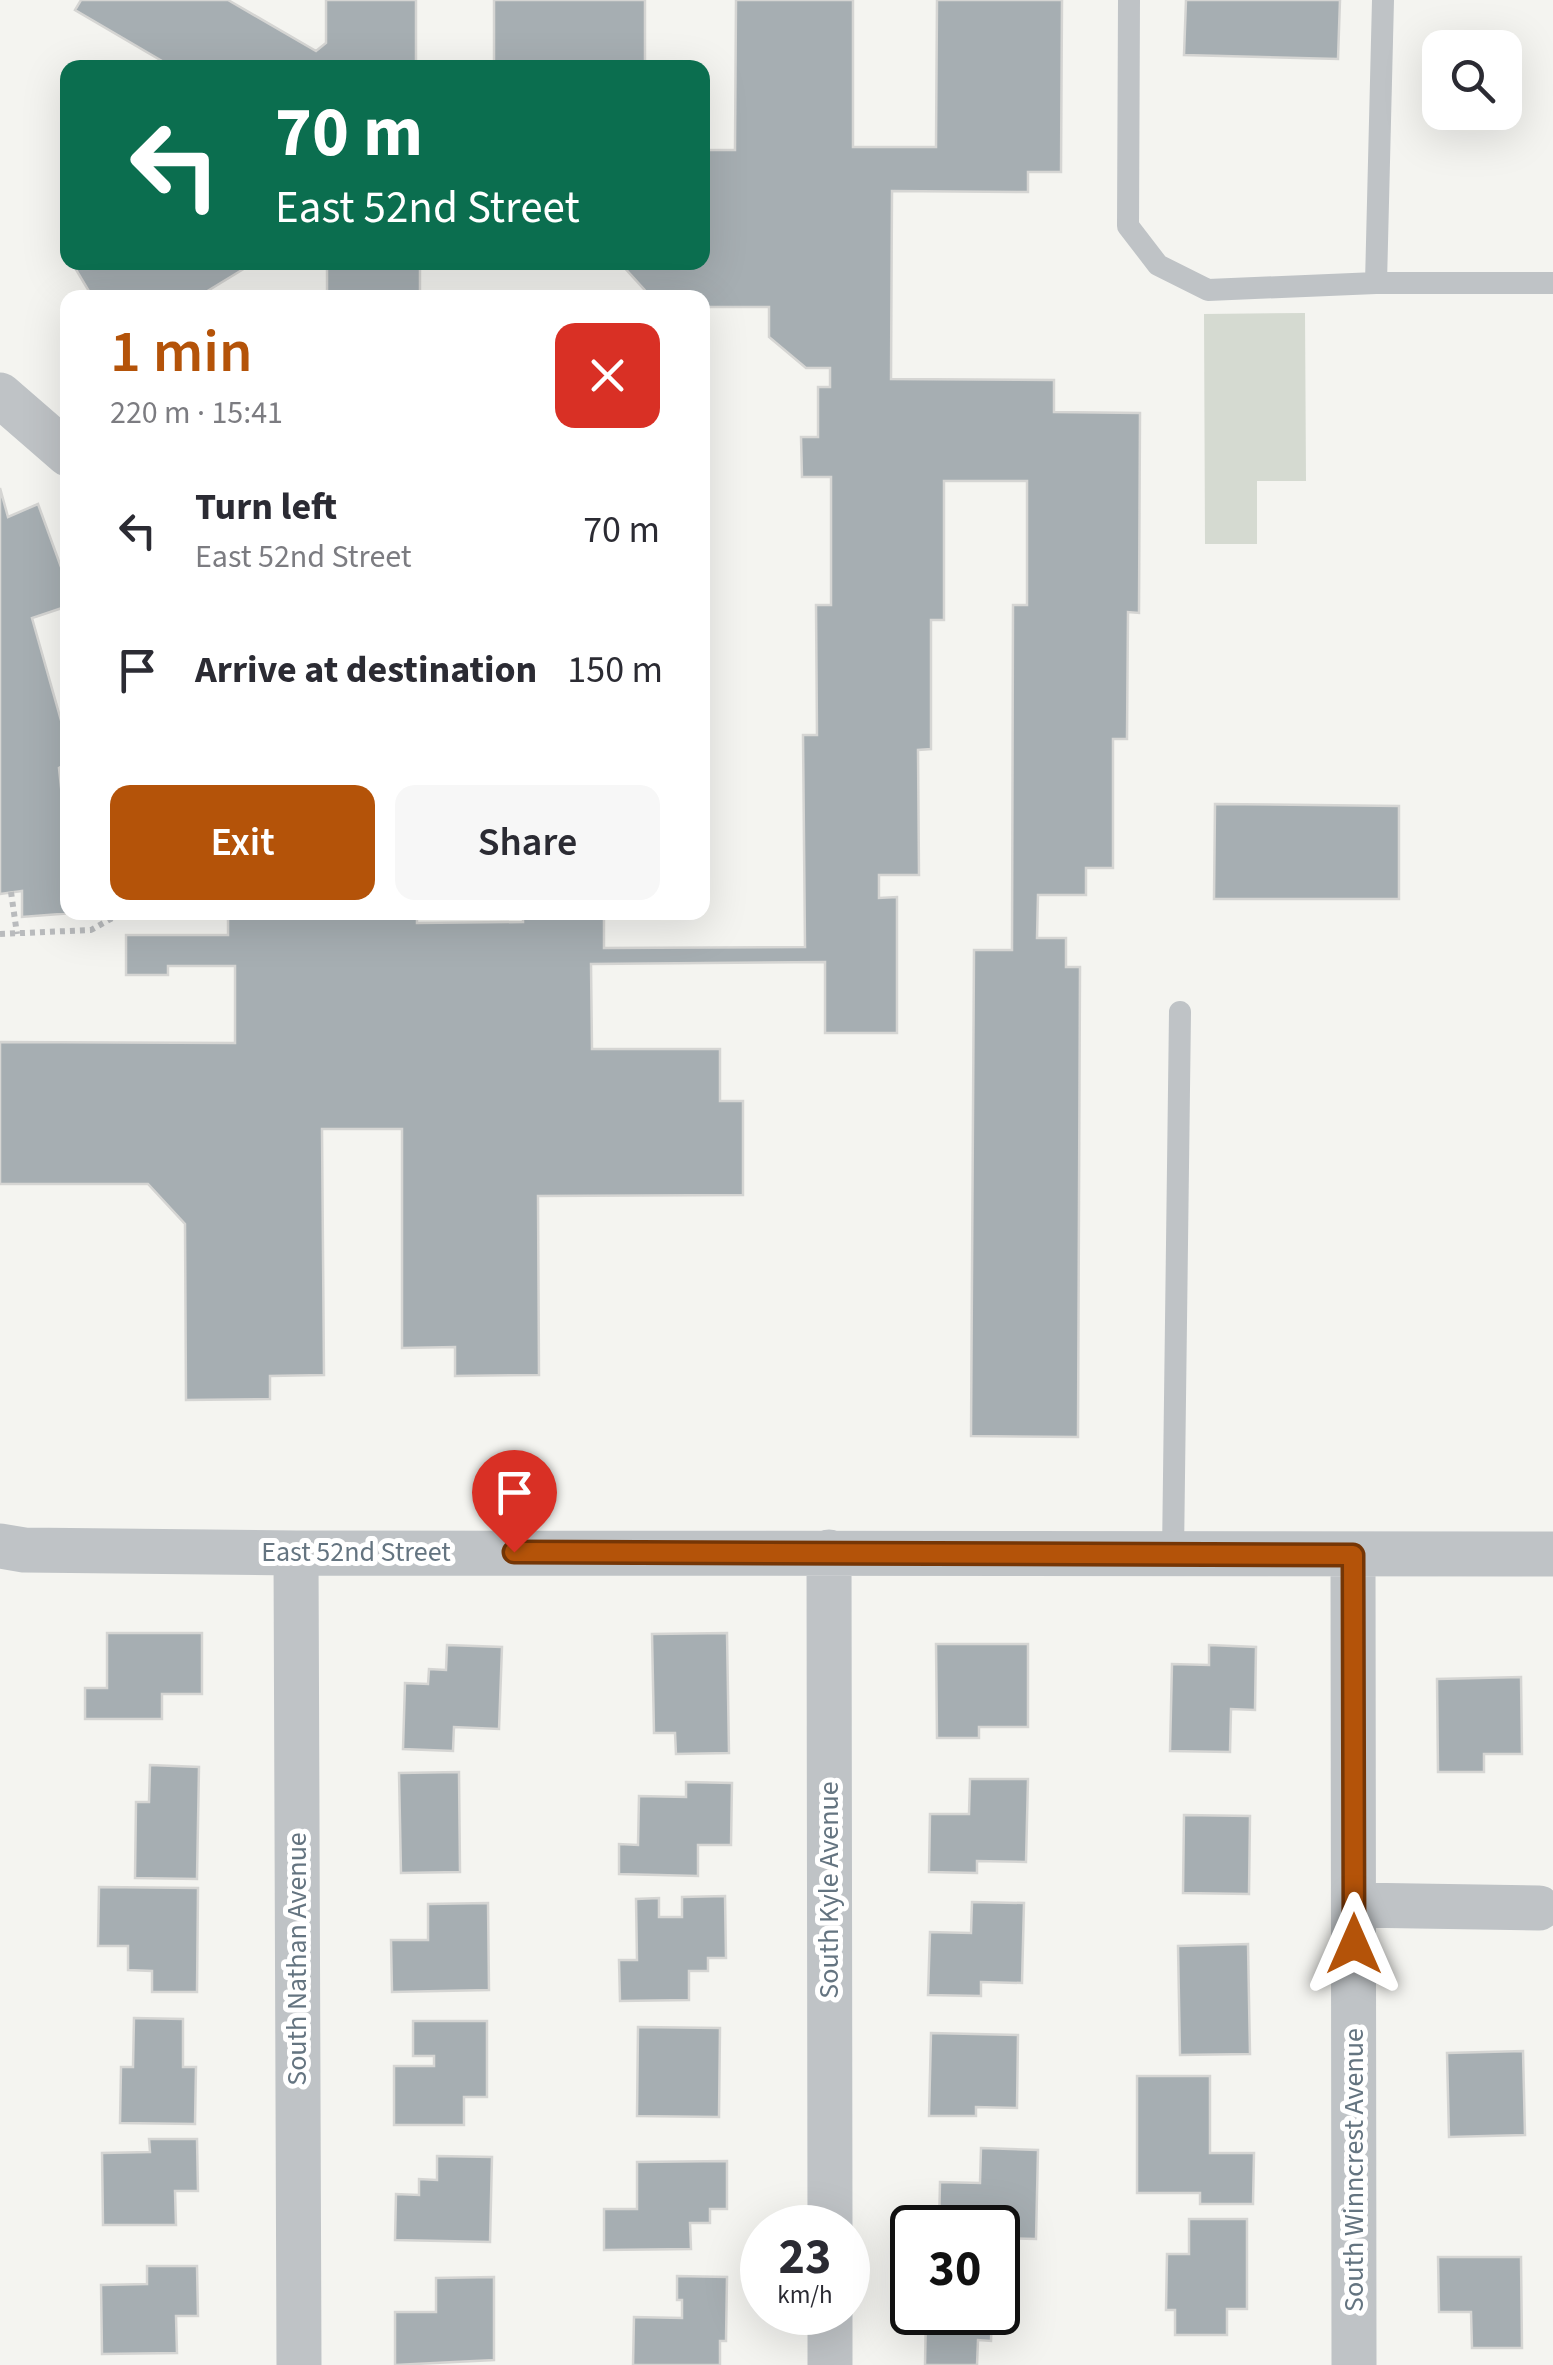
<!DOCTYPE html>
<html lang="en">
<head>
<meta charset="utf-8">
<style>
  body { margin:0; font-family:"Source Sans 3",sans-serif; background:#f7f7f7; color:#2b2b33; height:100vh; display:flex; flex-direction:column; font-size:38px; white-space:nowrap }
  * { box-sizing:border-box; margin:0 }
  p { font-size:32px; color:#7c7c81 }
  .icon { flex:none; width:55px; height:55px; fill:none; stroke:currentColor; stroke-width:2; stroke-linecap:round; stroke-linejoin:round }
  .map { position:relative; flex:1; overflow:hidden }
  .sheet { position:absolute; left:60px; top:290px; width:650px; height:630px; display:flex; flex-direction:column; background:#fff; border-radius:20px; box-shadow:0 10px 40px #0002 }
  .sheet>* { flex:none }
  .guide { position:absolute; left:60px; top:60px; width:650px; height:210px; border-radius:20px; box-shadow:0 10px 40px #0002; background:#0b6e4f; color:#fff; overflow:hidden }
  .controls { position:absolute; left:1422px; top:30px; display:grid; gap:20px }
  .controls a { display:grid; place-items:center; width:100px; height:100px; border-radius:20px; background:#fff; box-shadow:0 10px 40px #0002; font-size:50px }
  .speed { position:absolute; left:740px; top:2205px; display:flex; gap:20px; font-size:50px; font-weight:700; text-align:center }
  .speed>* { display:grid; place-content:center; width:130px; height:130px; border-radius:50%; background:#fff; box-shadow:0 10px 40px #0002; line-height:1 }
  .speed small { font-size:25px; font-weight:400 }
  .speed .limit { border:5px solid #111; border-radius:15px; background:#fff; color:#111 }
  .pin { position:absolute; display:grid; place-items:center; width:85px; height:85px; color:#fff; margin:-102px -42px; border-radius:50% 50% 50% 0; rotate:-45deg; box-shadow:0 0 10px #0007 }
  .pin .icon { rotate:45deg }
  .me { position:absolute; width:110px; margin:-55px; rotate:0deg; stroke-linejoin:round; filter:drop-shadow(0 0 8px #0008) }
  .turn { display:flex; align-items:center; gap:35px; height:210px; padding:0 50px; font-size:45px }
  .turn .icon { width:130px; height:130px; stroke-width:2.5 }
  .turn b { display:block; font-size:70px; line-height:85px }
  .round { display:grid; place-items:center; flex:none; width:105px; height:105px; border-radius:20px; background:#f7f7f7 }
  .overview { display:flex; align-items:center; justify-content:space-between; height:170px; padding:0 50px }
  h1 { font-size:60px; font-weight:600; line-height:75px; color:#b45309 }
  .button { display:flex; gap:20px; margin-top:auto; padding:20px 50px }
  .button a { flex:1; height:115px; border-radius:20px; background:#b45309; color:#fff; font-size:40px; font-weight:600; line-height:115px; text-align:center }
  .button a+a { background:#f7f7f7; color:#2b2b33 }
  ul { padding:0; list-style:none }
  li { display:flex; align-items:center; gap:30px; height:140px; padding:0 50px }
  li div { flex:1 }
  li b { display:block; font-size:38px }
  li em { font-style:normal }
  .map>svg:first-child { display:block }
</style>
</head>
<body>
<div class="map">
<svg width="1553" height="2365" viewBox="0 0 1553 2365">
  <rect width="100%" height="100%" fill="#f4f4f0"/>
  <path fill="#d5dad1" d="M1305 313 1306 481H1257V544H1205L1204 314Z"/>
  <path fill="#a6aeb2" stroke="#d5d5d3" stroke-width="2.5" d="M81 0H228L316 51 326 43V0H416V68H174L75 10Z
    M494 0H645V68H494Z
    M736 0H853V147H936L937 0H1062L1061 172H1028V192L892 191 891 379 1054 380V412L1140 413 1139 613 1128 612 1127 739H1113V868H1086V895H1038L1037 938H1066V967H1080L1078 1437 971 1436 974 950H1012L1013 605H1027V481H944V620H931V749L918 750 919 875H879V898L897 897V1033H825V962L591 964 592 1049H720V1101H743V1195L538 1196 539 1375 455 1376V1347L402 1348V1129H322L324 1375 270 1376V1399L186 1400 185 1224 148 1184H0V1042L235 1043V966H168V975H126V935H228V915L417 912V923L523 922V912H604V948L805 947 803 735H817L816 605H831V477H802L801 437H818V387H830V368H806L769 337V307H702V298H652L621 264 455 263 702 262V150H735Z
    M1186 0H1340L1338 59 1184 55Z
    M84 262H255L196 298H93L75 268Z
    M327 262H420V298H327Z
    M0 488 8 517 38 504 68 586V606L32 618 68 745V763L59 768 68 854V912L73 913 22 917V891L0 894Z
    M1215 804 1399 806V899H1214Z
    M107 1633H202V1694H162V1719H85V1688H107Z
    M727 1633 729 1753 676 1754 675 1733H654L652 1634Z
    M936 1644H1028V1727H979V1738H937Z
    M447 1645 502 1647 499 1729 454 1727 453 1751 403 1749 405 1683 428 1684 429 1669 446 1670Z
    M1209 1645 1256 1647 1255 1710 1231 1709 1230 1752 1170 1751 1172 1664 1209 1665Z
    M1521 1677 1522 1754H1484V1772H1438L1437 1679Z
    M150 1765 199 1767 197 1879 135 1878 136 1802H149Z
    M459 1772 460 1872 401 1873 399 1773Z
    M970 1779H1028L1026 1862 977 1861V1873L929 1872 930 1814H969Z
    M686 1782 732 1783 731 1845H698V1876L619 1874V1844L638 1845 639 1796 686 1797Z
    M1184 1815 1250 1816 1249 1894 1183 1893Z
    M99 1887 198 1888 197 1992H152V1971L128 1970V1946H98Z
    M725 1896 726 1958H708V1971H689V2000L620 2001 619 1960H637L636 1899 659 1898V1917H682V1897Z
    M972 1902 1024 1903 1022 1983 981 1982V1996L928 1995 930 1932 971 1933Z
    M488 1903 489 1990 392 1992 391 1940H428V1904Z
    M1248 1944 1250 2054 1180 2055 1178 1946Z
    M134 2018 183 2019V2067H196L195 2124 120 2123 121 2067H133Z
    M413 2021H487V2097H464V2125H394V2066H434V2056H413Z
    M638 2027 720 2028 719 2117 637 2116Z
    M931 2033 1018 2035 1017 2108 976 2107V2116H929Z
    M1523 2051 1525 2135 1449 2137 1447 2053Z
    M1137 2076H1210V2153H1254L1253 2204H1200V2193H1137Z
    M149 2139H197L198 2191H175L176 2225H103L102 2153 150 2152Z
    M981 2148 1038 2150 1036 2239 998 2238V2228H939L940 2182 980 2183Z
    M437 2156 492 2157 490 2242 395 2240 396 2194 419 2195V2179L437 2180Z
    M727 2161V2209H710V2223H690L691 2249 604 2250V2209H637V2162Z
    M1189 2219H1247V2309H1227V2335H1175V2310H1166L1167 2254H1189Z
    M1438 2257H1521L1522 2348H1472L1471 2312H1439Z
    M147 2266H197L198 2316H176L177 2353 102 2354 101 2285 147 2284Z
    M677 2276 727 2277 726 2341H720V2365H633L634 2317 682 2318V2300H677Z
    M494 2277V2360L395 2365V2312H436V2278Z
    M926 2312H992L991 2341 978 2340 977 2365H925Z"/>
  <g fill="none" stroke-linecap="round" stroke-linejoin="round">
    <path stroke="#b9bbbd" stroke-width="6" stroke-dasharray="5 5" stroke-linecap="butt" d="M11 892 17 934
      M0 934 91 930 123 912"/>
    <path stroke="#bfc3c6" stroke-width="22" d="M1129 0 1128 226 1158 265 1208 290 1376 283H1553
      M1376 283 1383 0
      M1173 1554 1180 1012"/>
    <path stroke="#bfc3c6" stroke-width="45" d="M0 395 68 454
      M0 1546 24 1550 296 1553 1553 1554
      M829 1552 830 2228
      M296 1553 299 2365
      M1353 1555 1354 2365
      M1355 1905 1539 1908
      M830 2312V2365"/>
  </g>
  <g fill="none" stroke-linecap="round" stroke-linejoin="round">
    <g stroke="#753606" stroke-width="25">
      <path id="route" d="M514 1552 1353 1555 1354 1944"/>
    </g>
    <use href="#route" stroke="#b45309" stroke-width="18"/>
  </g>
  <g text-anchor="middle" dominant-baseline="central" stroke-width="10" stroke-linejoin="round" paint-order="stroke">
    <g font-size="28" fill="#647480" stroke="#fff">
      <text x="356" y="1552">East 52nd Street</text>
      <text transform="translate(829 1890) rotate(-90)">South Kyle Avenue</text>
      <text transform="translate(297 1959) rotate(-90)">South Nathan Avenue</text>
      <text transform="translate(1354 2170) rotate(-90)">South Winncrest Avenue</text>
    </g>
  </g>
</svg>
<div class="controls">
<a><svg class="icon" aria-label="search" viewBox="0 0 24 24"><circle cx="10" cy="10" r="6"/><path d="M15 15l6 6"/></svg></a>
</div>
<div class="speed"><div>23<small>km/h</small></div><div class="limit">30</div></div>
<div class="pin" style="left:514px;top:1552px;background:#d93025"><svg class="icon" aria-label="arrive" viewBox="0 0 24 24"><path d="M6 21V4h12l-3 4 3 4H6"/></svg></div>
<svg class="me" style="left:1354px;top:1944px" viewBox="-20 -20 40 40"><path d="M0-17L14 15 0 8-14 15z" fill="#b45309" stroke="#fff" stroke-width="4"/></svg>
<div class="guide">
<div class="turn"><svg class="icon" aria-label="left" viewBox="0 0 24 24"><path d="M17 20v-9H6M10 6l-5 5 5 5"/></svg><div><b>70 m</b>East 52nd Street</div></div>
</div>
<section class="sheet">
<div class="overview"><div><h1>1 min</h1><p>220 m · 15:41</p></div><a class="round" style="background:#d93025;color:#fff"><svg class="icon" aria-label="close" viewBox="0 0 24 24"><path d="M6 6l12 12M18 6L6 18"/></svg></a></div>
<ul>
<li><svg class="icon" aria-label="left" viewBox="0 0 24 24"><path d="M17 20v-9H6M10 6l-5 5 5 5"/></svg><div><b>Turn left</b><p>East 52nd Street</p></div><em>70 m</em></li>
<li><svg class="icon" aria-label="arrive" viewBox="0 0 24 24"><path d="M6 21V4h12l-3 4 3 4H6"/></svg><div><b>Arrive at destination</b></div><em>150 m</em></li>
</ul>
<div class="button"><a>Exit</a><a>Share</a></div>
</section>
</div>
</body>
</html>
